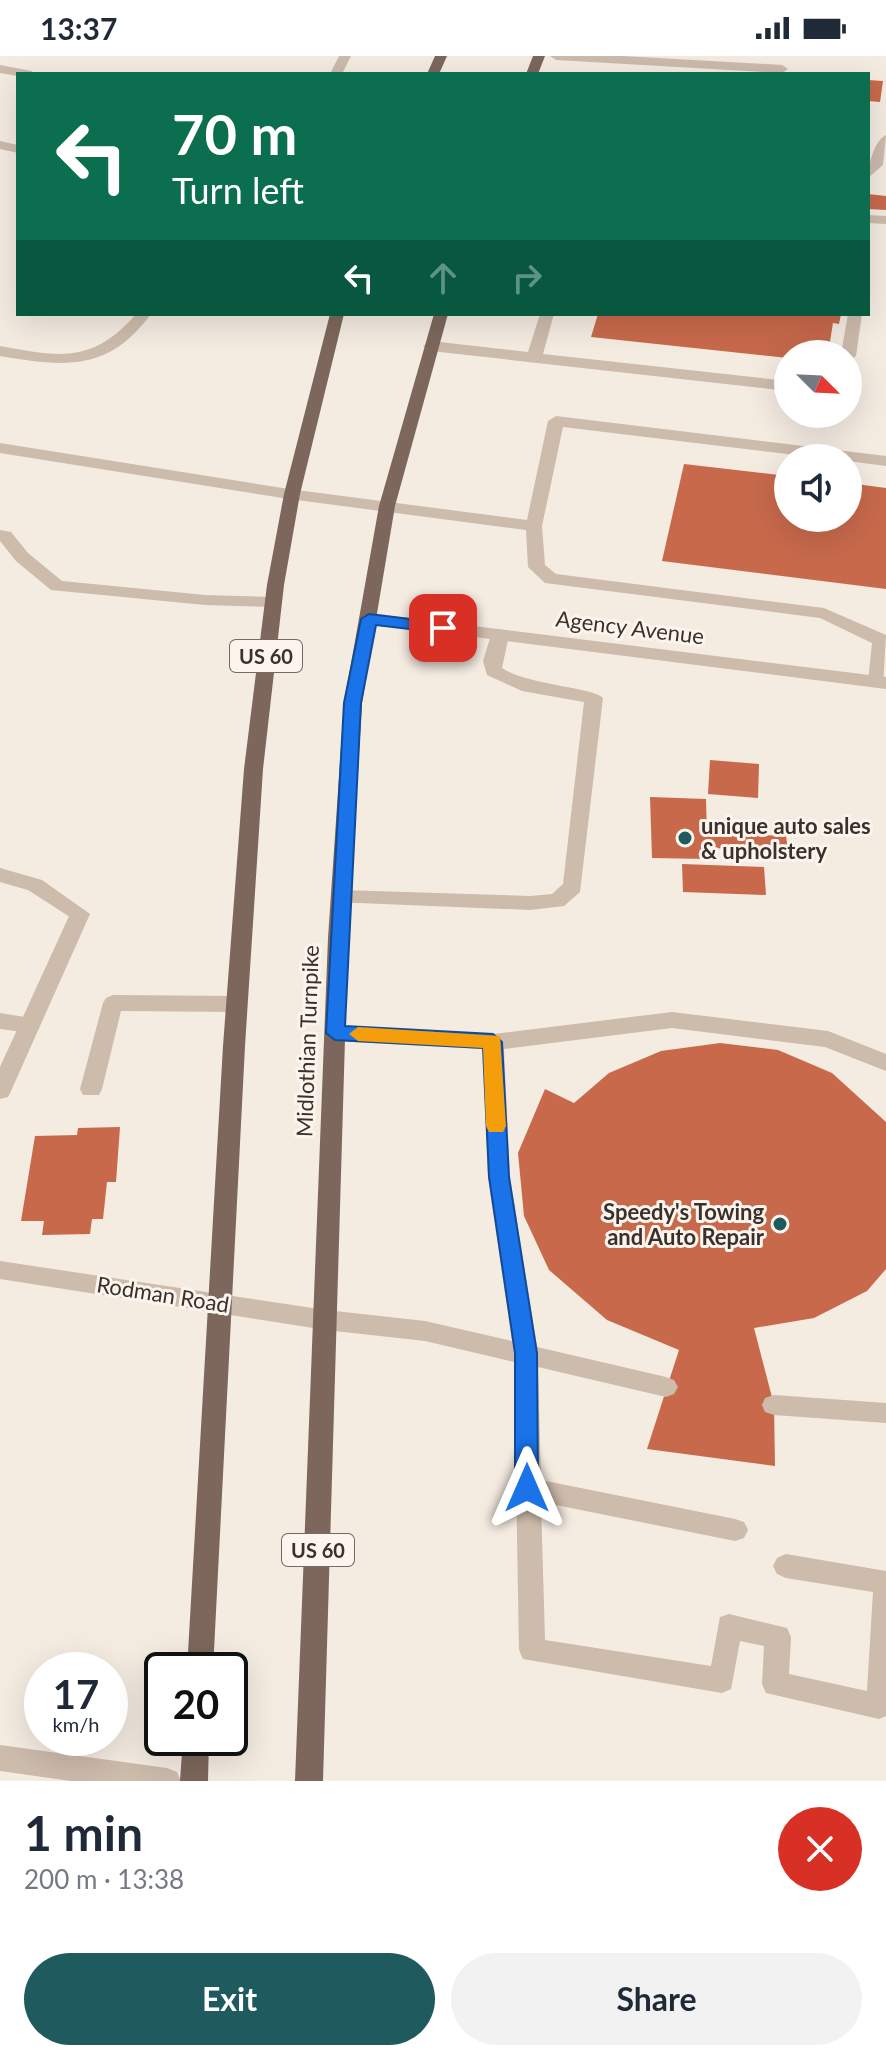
<!DOCTYPE html>
<html lang="en">
<head>
<meta charset="utf-8">
<style>
  body { margin:0; font-family:Lato,sans-serif; background:#f2f2f3; color:#1f2937; height:100vh; display:flex; flex-direction:column; font-size:30px; white-space:nowrap }
  * { box-sizing:border-box; margin:0 }
  p { font-size:26px; color:#747a83 }
  .icon { flex:none; width:44px; height:44px; fill:none; stroke:currentColor; stroke-width:2; stroke-linecap:round; stroke-linejoin:round }
  .map { position:relative; height:1725px; overflow:hidden }
  .panel { display:flex; flex-direction:column; background:#fff; flex:1 }
  .panel>* { flex:none }
  .top-card { position:absolute; left:16px; top:16px; width:854px; height:244px; border-radius:0px; box-shadow:0 8px 32px #0002; background:#0b6e4f; color:#fff; overflow:hidden }
  .needle { width:52px; rotate:114deg }
  .controls { position:absolute; left:774px; top:284px; display:grid; gap:16px }
  .controls a { display:grid; place-items:center; width:88px; height:88px; border-radius:50%; background:#fff; box-shadow:0 8px 32px #0002; font-size:40px }
  .speed { position:absolute; left:24px; top:1596px; display:flex; gap:16px; font-size:40px; font-weight:700; text-align:center }
  .speed>* { display:grid; place-content:center; width:104px; height:104px; border-radius:50%; background:#fff; box-shadow:0 8px 32px #0002; line-height:1 }
  .speed small { font-size:20px; font-weight:400 }
  .speed .limit { border:4px solid #111; border-radius:12px; background:#fff; color:#111 }
  .pin { position:absolute; display:grid; place-items:center; width:68px; height:68px; color:#fff; margin:-34px; border-radius:16px; box-shadow:0 4px 12px #0006 }
  .me { position:absolute; width:88px; margin:-44px; rotate:0deg; stroke-linejoin:round; filter:drop-shadow(0 0 6px #0008) }
  .turn { display:flex; align-items:center; gap:28px; height:168px; padding:0 24px; font-size:36px }
  .turn .icon { width:104px; height:104px; stroke-width:2.5 }
  .turn b { display:block; font-size:56px; line-height:68px }
  .lanes { display:flex; align-items:center; height:76px; padding:0 24px; background:#0003; justify-content:center; gap:40px; direction:ltr }
  .lanes .off { opacity:.35 }
  .round { display:grid; place-items:center; flex:none; width:84px; height:84px; border-radius:42px; background:#f2f2f3 }
  .summary { display:flex; align-items:center; justify-content:space-between; height:136px; padding:0 24px }
  h1 { font-size:48px; font-weight:700; line-height:60px }
  .action { display:flex; gap:16px; margin-top:auto; padding:16px 24px }
  .action a { flex:1; height:92px; border-radius:48px; background:#1f5a5e; color:#fff; font-size:32px; font-weight:700; line-height:92px; text-align:center }
  .action a+a { background:#f2f2f3; color:#1f2937 }
  .status { display:flex; justify-content:space-between; align-items:center; height:56px; padding:0 40px; background:#fff; direction:ltr }
  .status svg { height:22px; fill:currentColor }
  .map>svg:first-child { display:block }
</style>
</head>
<body>
<div class="status"><b>13:37</b><svg viewBox="0 0 49 12"><path d="M0 12V9h3v3zM5 12V6h3v6zM10 12V3h3v9zM15 12V0h3v12zM26 1h20v11H26zM47 4h2v5h-2z"/></svg></div>
<div class="map">
<svg width="886" height="1725" viewBox="0 0 886 1725">
  <rect width="100%" height="100%" fill="#f4ebe1"/>
  <path fill="#c8694b" d="M868 24 883 25 880 46 868 45Z
    M868 138 886 140V154L868 153Z
    M598 258H841L839 268 833 267 828 298H788V302L591 281Z
    M684 408 788 420V462H848V427L886 432V533L662 505Z
    M710 704 759 708 758 742 708 738Z
    M650 741 706 743 707 777 786 780 788 794 707 792 708 803 652 802Z
    M682 808 764 811 766 839 683 836Z
    M720 987 778 994 832 1017 886 1066V1213L867 1235 814 1262 754 1272 774 1349 775 1410 647 1393 679 1294 607 1264 549 1214 524 1160 518 1097 545 1033 574 1047 609 1017 661 995Z
    M120 1071 116 1126H107L103 1163H92L90 1178 42 1179 44 1165H21L35 1080 77 1079 78 1072Z"/>
  <g fill="none" stroke-linecap="round" stroke-linejoin="round">
    <path fill="#cdbbac" fill-rule="evenodd" d="M339 0H351L342 18H330Z
      M550 0H623L782 9 788 13 782 17 556 4Z
      M0 9 32 15 33 18 18 20 0 17Z
      M886 79 883 109 868 122C868 109 874 85 886 79Z
      M0 85 18 89V97L0 93Z
      M868 159 886 160V168L868 167Z
      M136 258H151C108 316 65 311 0 300V290C59 301 93 308 136 258Z
      M540 258H554L543 298 788 325V335L431 295 423 290 431 285 528 296Z
      M848 258H862L856 300 848 305V298H841Z
      M556 360 886 400V410L848 405V402H821L563 371 542 470 545 509 556 518 824 552 886 579 883 630 877 632 868 626 872 587 820 562 545 527 528 511 526 474 289 443 0 397V387L289 433 527 464 548 365Z
      M0 474 11 476 28 497 62 525 205 539 273 541 282 546 273 551 205 549 51 534 16 505 0 485Z
      M500 573 509 579 502 612C527 629 593 631 603 642L580 836 564 850 530 854 334 846 331 841 334 836 341 834 530 840 552 838 563 828 584 646 522 635 487 619 483 605 491 579Z
      M0 812 42 824 90 858 87 863H73L28 834 0 826Z
      M113 939 237 940 244 943 247 948 244 953 237 956 121 955 102 1033 99 1039H83L80 1033 103 947 106 942Z
      M672 956 828 975 886 998V1015L825 991 672 972 504 993 510 1121 537 1291 666 1321 674 1324 678 1331 674 1338 666 1341 538 1311 541 1424 735 1463 744 1466 748 1474 744 1482 735 1485 541 1446 545 1584 711 1610 720 1561 729 1558 787 1572 791 1581 789 1618 867 1635 873 1536 786 1522 777 1518 773 1510 777 1502 786 1498 886 1515V1660L879 1663 766 1637 762 1628 764 1590 740 1585 731 1633 722 1637 523 1603 519 1594 514 1306 425 1285 326 1274 318 1271 314 1264 318 1257 326 1254 425 1265 512 1285 488 1121 483 993 335 985 328 983 325 977 328 971 335 969 493 978Z
      M0 957 37 963 40 969 37 975 30 977 0 973Z
      M774 1339 886 1347V1367L774 1359 765 1356 762 1349 765 1342Z
      M0 1689 167 1712 177 1716 181 1725H71L0 1715Z"/>
    <path fill="#cdbbac" fill-rule="evenodd" d="M369 557 886 621V633L363 567 360 563 363 559Z
      M80 851 90 858 11 1035 8 1041 0 1043V1011L70 858Z
      M0 1205 326 1254 334 1257 338 1264 334 1271 326 1274 0 1223Z"/>
    <path fill="#7d675c" fill-rule="evenodd" d="M435 0H447L439 18H427Z
      M533 0H545L538 18H526Z
      M330 258H344L300 438 284 529 263 713 245 990 213 1614H187L223 990 244 713 267 529 284 438Z
      M434 258H448L395 450 362 647 348 882 323 1725H295L328 882 344 647 379 450Z
      M183 1682H209L208 1725H180Z"/>
  </g>
  <path fill="#1a73e8" stroke="#114b97" stroke-width="2" d="M369 558 443 567 451 572 443 577 376 569 361 647 345 970 493 978 502 986 509 1121 537 1297 538 1432 535 1439 527 1442 519 1439 515 1432V1297L489 1121 483 992 335 984 326 977 344 647 361 563Z"/>
  <path fill="#f59e0b" d="M358 971 500 980 506 1070 503 1076H489L486 1070 483 992 358 985 349 978Z"/>
  <g fill="#1f5a5e" stroke="#fbf5ee" stroke-width="3">
    <circle cx="685" cy="782" r="8"/>
    <circle cx="780" cy="1168" r="8"/>
  </g>
  <g text-anchor="middle" dominant-baseline="central" stroke-width="6" stroke-linejoin="round" paint-order="stroke">
    <g fill="#fbf5ee" stroke="#756b66" stroke-width="2">
      <rect x="230" y="584" width="72" height="32" rx="6"/>
      <rect x="282" y="1478" width="72" height="32" rx="6"/>
    </g>
    <g font-size="20" font-weight="bold" fill="#3b302b">
      <text x="266" y="600">US 60</text>
      <text x="318" y="1494">US 60</text>
    </g>
    <g font-size="22" fill="#3b302b" stroke="#fbf5ee">
      <text transform="translate(630 571) rotate(7)">Agency Avenue</text>
      <text transform="translate(307 985) rotate(-88)">Midlothian Turnpike</text>
      <text transform="translate(163 1238) rotate(9)">Rodman Road</text>
    </g>
    <g font-size="22" font-weight="bold" fill="#3b302b" stroke="#fbf5ee" text-anchor="start">
      <text x="701" y="769">unique auto sales<tspan x="701" dy="25">&amp; upholstery</tspan></text>
      <text x="764" y="1155" text-anchor="end">Speedy's Towing<tspan x="764" dy="25">and Auto Repair</tspan></text>
    </g>
  </g>
</svg>
<div class="controls">
<a><svg class="needle" viewBox="-14 -14 28 28"><path d="M0-13l5 13h-10z" fill="#e53935"/><path d="M0 13l5-13h-10z" fill="#747a83"/></svg></a>
<a><svg class="icon" aria-label="sound" viewBox="0 0 24 24"><path d="M4 9h4l5-4v14l-5-4H4zM17 9q2 3 0 6"/></svg></a>
</div>
<div class="speed"><div>17<small>km/h</small></div><div class="limit">20</div></div>
<div class="pin" style="left:443px;top:572px;background:#d93025"><svg class="icon" aria-label="arrive" viewBox="0 0 24 24"><path d="M6 21V4h12l-3 4 3 4H6"/></svg></div>
<svg class="me" style="left:527px;top:1432px" viewBox="-20 -20 40 40"><path d="M0-17L14 15 0 8-14 15z" fill="#1a73e8" stroke="#fff" stroke-width="4"/></svg>
<div class="top-card">
<div class="turn"><svg class="icon" aria-label="left" viewBox="0 0 24 24"><path d="M17 20v-9H6M10 6l-5 5 5 5"/></svg><div><b>70 m</b>Turn left</div></div>
<div class="lanes"><svg class="icon" aria-label="left" viewBox="0 0 24 24"><path d="M17 20v-9H6M10 6l-5 5 5 5"/></svg><svg class="icon off" aria-label="ahead" viewBox="0 0 24 24"><path d="M12 20V5M6 11l6-6 6 6"/></svg><svg class="icon off" aria-label="right" viewBox="0 0 24 24"><path d="M7 20v-9h11M14 6l5 5-5 5"/></svg></div>
</div>
</div>
<section class="panel">
<div class="summary"><div><h1>1 min</h1><p>200 m · 13:38</p></div><a class="round" style="background:#d93025;color:#fff"><svg class="icon" aria-label="close" viewBox="0 0 24 24"><path d="M6 6l12 12M18 6L6 18"/></svg></a></div>
<div class="action"><a>Exit</a><a>Share</a></div>
</section>
</body>
</html>
